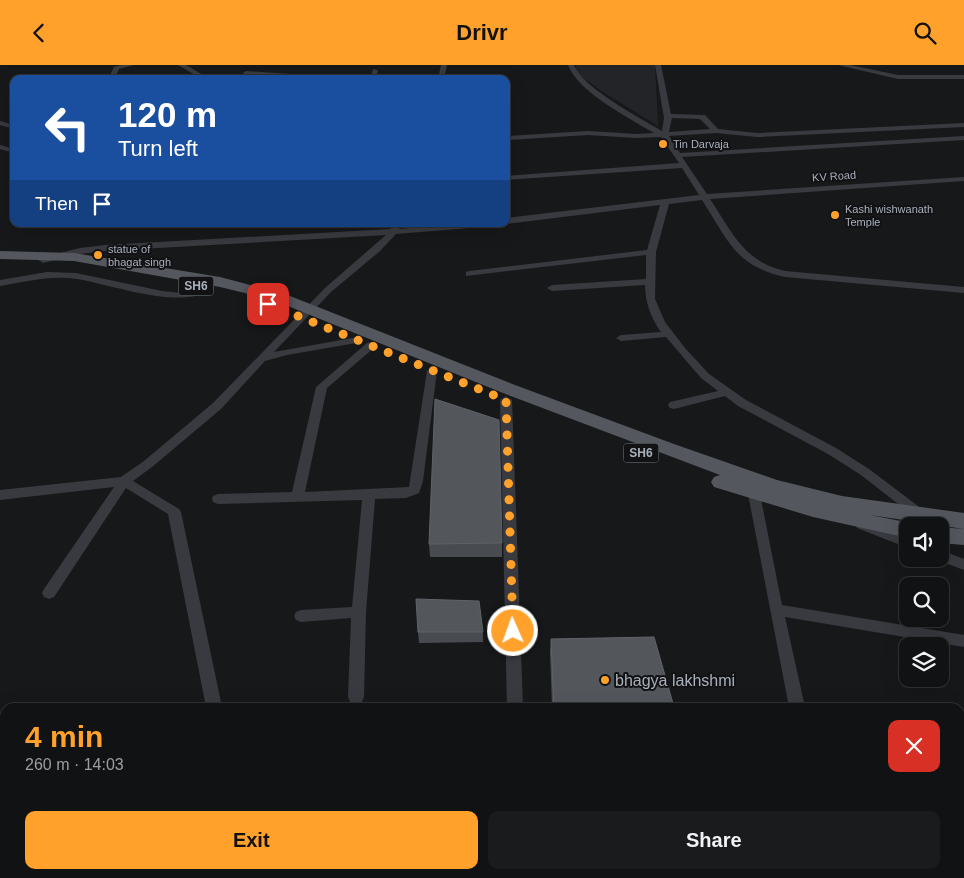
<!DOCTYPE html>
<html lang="en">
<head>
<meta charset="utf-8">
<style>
  body { margin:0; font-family:Arial,sans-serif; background:#1a1b1d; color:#f1f3f6; height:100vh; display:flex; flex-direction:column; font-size:19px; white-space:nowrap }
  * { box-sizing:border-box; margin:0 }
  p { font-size:16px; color:#9c9ea0 }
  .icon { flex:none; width:28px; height:28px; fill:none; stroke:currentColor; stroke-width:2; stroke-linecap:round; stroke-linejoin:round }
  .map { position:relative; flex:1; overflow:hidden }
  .details { position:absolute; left:0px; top:638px; width:965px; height:176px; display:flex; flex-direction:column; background:#111214; border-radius:15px 15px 0 0; box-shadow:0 5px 20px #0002,0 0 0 1px #303234 }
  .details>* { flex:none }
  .banner { position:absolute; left:10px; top:10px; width:500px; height:152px; border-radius:10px; box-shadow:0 5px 20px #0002,0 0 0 1px #303234; background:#1a4fa0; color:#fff; overflow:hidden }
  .buttons { position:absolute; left:899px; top:452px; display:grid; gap:10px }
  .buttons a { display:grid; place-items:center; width:50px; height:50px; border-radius:10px; background:#111214; box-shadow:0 5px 20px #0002,0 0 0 1px #303234; font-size:25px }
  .pin { position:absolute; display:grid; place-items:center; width:42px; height:42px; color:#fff; margin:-21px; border-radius:10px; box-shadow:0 2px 8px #0006 }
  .me { position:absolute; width:55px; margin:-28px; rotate:358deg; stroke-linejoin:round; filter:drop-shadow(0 0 4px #0008) }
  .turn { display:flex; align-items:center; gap:18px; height:105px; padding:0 25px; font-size:22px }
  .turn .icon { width:65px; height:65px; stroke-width:2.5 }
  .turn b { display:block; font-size:35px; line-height:42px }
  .then { display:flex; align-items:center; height:48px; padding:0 25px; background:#0003; gap:10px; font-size:19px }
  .round { display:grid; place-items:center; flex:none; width:52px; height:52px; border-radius:10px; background:#1a1b1d }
  .overview { display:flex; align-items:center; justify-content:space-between; height:85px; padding:0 25px }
  h1 { font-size:30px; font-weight:600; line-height:38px; color:#ffa12a }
  .action { display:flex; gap:10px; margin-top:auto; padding:10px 25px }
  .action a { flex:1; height:58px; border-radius:10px; background:#ffa12a; color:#111; font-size:20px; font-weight:600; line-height:58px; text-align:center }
  .action a+a { background:#1a1b1d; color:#f1f3f6 }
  header { display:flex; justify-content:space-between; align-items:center; height:65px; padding:0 25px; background:#ffa12a; color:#111; font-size:22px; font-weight:600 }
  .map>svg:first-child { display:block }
</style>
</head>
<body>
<header><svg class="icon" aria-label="back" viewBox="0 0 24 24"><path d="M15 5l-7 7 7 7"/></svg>Drivr<svg class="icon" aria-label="search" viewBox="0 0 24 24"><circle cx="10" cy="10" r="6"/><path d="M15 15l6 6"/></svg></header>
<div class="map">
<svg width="964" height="813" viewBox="0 0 964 813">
  <rect width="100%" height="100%" fill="#17181a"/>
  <path fill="#232427" d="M576 0H655L658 61 600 25 576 7Z"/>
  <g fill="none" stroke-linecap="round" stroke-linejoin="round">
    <path fill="#383a3f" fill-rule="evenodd" d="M121 0H134L119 4 114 14H108L114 2Z
      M178 0H186L210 14H202Z
      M441 0H447L444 14H438Z
      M568 0H574C583 23 640 53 662 66L664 53 655 0H661L671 49 705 50 718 64 757 68 964 58V62L757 72 716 68 669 71 680 88 964 71V75L682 92 707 129 964 112V116L710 134C732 167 744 197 785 206L964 222V228L785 212C735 201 728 175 702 135L669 139 656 187 655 234 665 257 685 283 709 309 746 335 836 383 869 404 926 447 928 450 926 453H916L861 410 828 389 738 341 725 331 674 344 670 343 668 340 670 337 718 326 701 313 666 272 621 276 616 273 621 270 661 267C651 253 645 237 645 220L552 226 547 223 552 220 646 214V190L466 211V207L469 206 647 185 660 140 506 159V153L699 130 682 103 506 115V111L679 98 661 72 636 73 588 70 506 75V71L588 66 636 69 654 68C629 53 578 27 568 0ZM672 53 700 54 710 64 669 67Z
      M838 0H850L898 10H964V14H898Z
      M373 4 378 5 376 14H370Z
      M246 6 335 12 338 14H302L244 9 243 8Z
      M0 56 14 60V64L0 60Z
      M0 80 14 84V88L0 84Z
      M394 159H402L399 164 457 159H486L482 162 396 169 380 186 331 227 274 287 358 272 362 273 363 275 362 277 287 290 265 296 221 344 152 402 133 416 179 444 181 447 222 642H206L168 449 126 423 54 532 49 534 44 532 42 528 44 524 114 422 0 435V425L121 412 144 396 213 338 325 223 386 170 105 186 80 189 43 198 38 195 40 193 80 183 105 180 390 164Z
      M47 207 76 208 162 226 181 228 207 220 212 223C185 247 110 219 77 214 51 210 25 217 0 221V215Z
      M371 277 376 280 375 282 327 323 305 427 409 422 427 306 432 303 437 306 423 416 419 428 406 433 375 434 366 547 364 632 362 637 356 639 350 637 348 632 351 553 301 557 296 555 294 551 296 547 301 545 352 542 362 435 218 439 213 437 212 434 213 431 218 429 292 427 316 322 367 278Z
      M506 331 512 335 523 642H507L500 335Z
      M754 424 759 426 760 429 782 540 964 570V582L785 552 805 642H789L748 429 749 426Z
      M862 455 908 472V483L857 463 855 460 857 457Z
      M940 485 964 494V505L935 494H940Z
      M245 809H263L264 813H246Z
      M494 809H512L511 813H493Z
      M626 809H644L645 813H627Z
      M865 809H885L886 813H866Z"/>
    <path fill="#54575e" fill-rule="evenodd" d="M0 186 74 188 220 212 285 229 515 320 674 379 777 415 842 431 964 448V464L870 450 916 459 917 461H908V473L813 452 714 422 711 417 714 412 720 410 503 328 273 235 220 222 74 196 0 194Z
      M940 462 964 464V480L940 478Z"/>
  </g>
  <path fill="#484b4f" d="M502 478V492H430L429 479Z
    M418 567H483V577L419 578Z
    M551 574 674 642H552L550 587Z"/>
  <path fill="#53565b" stroke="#60646a" d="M435 334 499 355 502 478 429 479Z
    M416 534 479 536 483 567H418Z
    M654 572 674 642H554L551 574Z"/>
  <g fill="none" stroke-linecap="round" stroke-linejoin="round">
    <path stroke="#ffa12a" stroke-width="9" stroke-dasharray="0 16.2" d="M268 239 506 335 513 566"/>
  </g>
  <g fill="#ffa12a" stroke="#121215" stroke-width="2">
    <circle cx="663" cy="79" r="5"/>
    <circle cx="835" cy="150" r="5"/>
    <circle cx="98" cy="190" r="5"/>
    <circle cx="605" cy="615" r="5"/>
  </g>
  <g text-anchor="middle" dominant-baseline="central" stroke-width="4" stroke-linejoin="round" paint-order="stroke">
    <g font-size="11" fill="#a8b0bb" stroke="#121215" text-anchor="start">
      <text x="673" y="79">Tin Darvaja</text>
      <text x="845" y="144">Kashi wishwanath<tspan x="845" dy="13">Temple</tspan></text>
      <text x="108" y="184">statue of<tspan x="108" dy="13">bhagat singh</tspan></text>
    </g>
    <g font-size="11" fill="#a8b0bb" stroke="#121215">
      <text transform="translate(834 111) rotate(-4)">KV Road</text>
    </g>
    <g fill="#121215" stroke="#7b8189" stroke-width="1">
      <rect x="178.5" y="211.5" width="35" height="19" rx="4"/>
      <rect x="623.5" y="378.5" width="35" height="19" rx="4"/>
    </g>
    <g font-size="12" font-weight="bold" fill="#a8b0bb">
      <text x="196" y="221">SH6</text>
      <text x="641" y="388">SH6</text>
    </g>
    <g font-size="16" fill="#a8b0bb" stroke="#121215" text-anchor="start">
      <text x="615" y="615">bhagya lakhshmi</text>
    </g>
  </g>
</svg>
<div class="buttons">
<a><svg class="icon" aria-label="sound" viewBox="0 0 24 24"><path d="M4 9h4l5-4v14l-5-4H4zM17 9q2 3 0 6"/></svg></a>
<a><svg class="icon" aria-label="search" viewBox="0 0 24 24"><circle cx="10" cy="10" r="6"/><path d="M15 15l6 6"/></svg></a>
<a><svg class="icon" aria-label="layers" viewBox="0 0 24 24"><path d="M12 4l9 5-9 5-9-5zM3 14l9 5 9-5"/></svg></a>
</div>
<div class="pin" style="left:268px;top:239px;background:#d93025"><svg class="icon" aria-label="arrive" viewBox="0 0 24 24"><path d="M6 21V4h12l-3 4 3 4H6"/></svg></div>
<svg class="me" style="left:513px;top:566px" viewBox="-20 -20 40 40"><circle r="17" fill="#ffa12a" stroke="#fff" stroke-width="3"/><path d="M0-11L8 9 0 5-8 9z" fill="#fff"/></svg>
<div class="banner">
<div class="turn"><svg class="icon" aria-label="left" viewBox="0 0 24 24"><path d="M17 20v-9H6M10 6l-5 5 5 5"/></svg><div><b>120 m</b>Turn left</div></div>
<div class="then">Then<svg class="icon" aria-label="arrive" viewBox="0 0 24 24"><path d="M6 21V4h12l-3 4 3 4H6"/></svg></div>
</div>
<section class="details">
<div class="overview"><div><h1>4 min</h1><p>260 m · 14:03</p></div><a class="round" style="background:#d93025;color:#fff"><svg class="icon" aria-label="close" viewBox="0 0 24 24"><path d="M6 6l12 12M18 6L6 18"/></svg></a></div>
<div class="action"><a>Exit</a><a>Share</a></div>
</section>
</div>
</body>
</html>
